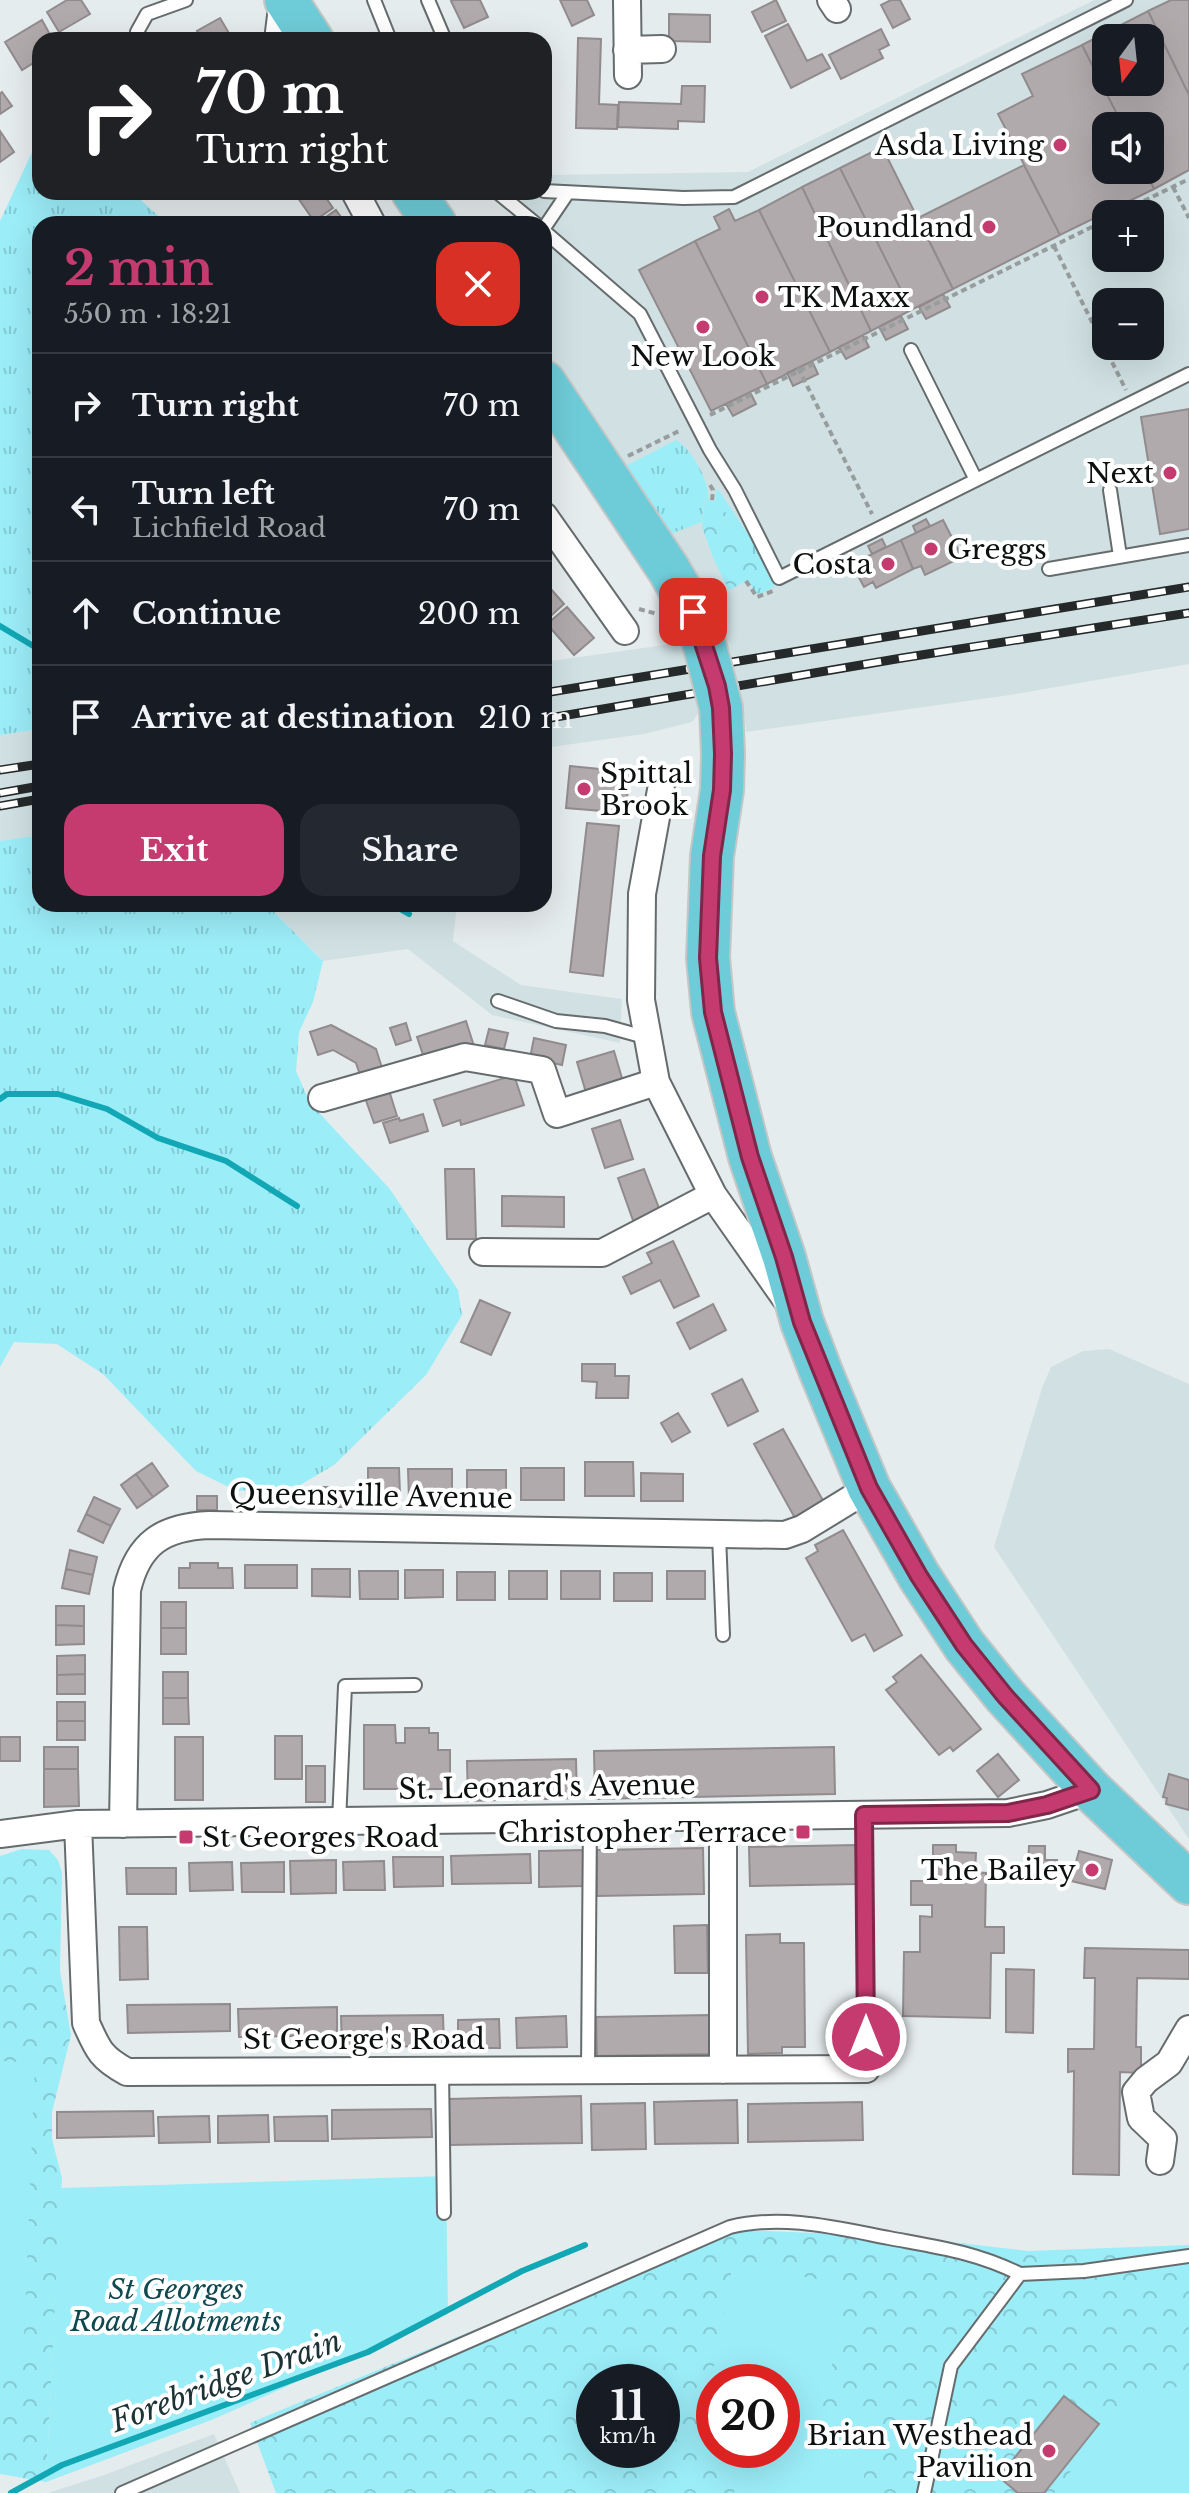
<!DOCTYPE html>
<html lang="en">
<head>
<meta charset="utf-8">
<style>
  body { margin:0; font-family:"Libre Baskerville",serif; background:#242831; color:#f1f3f6; height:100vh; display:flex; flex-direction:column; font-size:30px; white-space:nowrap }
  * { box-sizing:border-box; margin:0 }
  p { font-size:26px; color:#9ea1a6 }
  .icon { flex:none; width:44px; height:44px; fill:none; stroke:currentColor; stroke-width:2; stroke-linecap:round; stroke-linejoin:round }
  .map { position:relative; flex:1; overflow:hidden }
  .side { position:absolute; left:32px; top:216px; width:520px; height:696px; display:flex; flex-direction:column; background:#171b24; border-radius:24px; box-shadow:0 8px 32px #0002 }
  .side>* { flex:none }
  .hud { position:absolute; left:32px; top:32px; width:520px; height:168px; border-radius:24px; box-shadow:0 8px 32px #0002; background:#202124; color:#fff; overflow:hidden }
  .needle { width:52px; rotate:195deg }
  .controls { position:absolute; left:1092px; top:24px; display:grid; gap:16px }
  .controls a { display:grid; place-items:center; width:72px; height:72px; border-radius:16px; background:#171b24; box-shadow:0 8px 32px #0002; font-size:40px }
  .speed { position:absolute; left:576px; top:2364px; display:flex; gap:16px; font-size:40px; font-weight:700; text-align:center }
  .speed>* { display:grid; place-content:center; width:104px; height:104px; border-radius:50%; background:#171b24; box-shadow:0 8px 32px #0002; line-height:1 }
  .speed small { font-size:20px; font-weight:400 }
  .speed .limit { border:12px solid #d22; background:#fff; color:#111 }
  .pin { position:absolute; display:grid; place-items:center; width:68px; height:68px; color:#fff; margin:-34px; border-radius:16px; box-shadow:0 4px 12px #0006 }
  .me { position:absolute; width:88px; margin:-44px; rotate:0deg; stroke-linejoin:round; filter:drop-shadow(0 0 6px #0008) }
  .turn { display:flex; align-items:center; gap:28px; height:168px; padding:0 32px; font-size:36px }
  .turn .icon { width:104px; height:104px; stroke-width:2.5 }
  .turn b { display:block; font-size:56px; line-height:68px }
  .round { display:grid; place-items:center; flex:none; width:84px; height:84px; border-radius:24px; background:#242831 }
  .summary { display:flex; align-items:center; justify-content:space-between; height:136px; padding:0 32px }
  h1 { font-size:48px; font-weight:700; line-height:60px; color:#c53a6f }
  .cta { display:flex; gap:16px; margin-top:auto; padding:16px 32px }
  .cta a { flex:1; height:92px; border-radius:24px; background:#c53a6f; color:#fff; font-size:32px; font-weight:700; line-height:92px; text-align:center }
  .cta a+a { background:#242831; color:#f1f3f6 }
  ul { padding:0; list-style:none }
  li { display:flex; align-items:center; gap:24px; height:104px; padding:0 32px; border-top:2px solid #363941 }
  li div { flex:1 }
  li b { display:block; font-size:30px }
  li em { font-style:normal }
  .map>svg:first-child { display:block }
</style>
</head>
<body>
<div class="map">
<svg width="1189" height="2493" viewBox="0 0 1189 2493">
  <defs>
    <pattern id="grass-tufts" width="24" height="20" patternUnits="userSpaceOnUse" patternTransform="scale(2)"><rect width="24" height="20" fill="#9bedf8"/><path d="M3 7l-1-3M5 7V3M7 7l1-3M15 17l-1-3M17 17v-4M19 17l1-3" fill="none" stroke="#84cad4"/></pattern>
    <pattern id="park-crowns" width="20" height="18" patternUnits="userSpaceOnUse" patternTransform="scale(2)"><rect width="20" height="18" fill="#9bedf8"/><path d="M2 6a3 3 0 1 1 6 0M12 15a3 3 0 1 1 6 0" fill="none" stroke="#84cad4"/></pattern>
  </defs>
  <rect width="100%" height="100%" fill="#e5eced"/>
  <path fill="#d1e1e3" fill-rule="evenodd" d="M1094 0H1189V664L1010 695 746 732 743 704 727 639 697 595 620 467 544 354V224H506L527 192H544V175L748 172ZM1106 38H1150V82H1106ZM1106 126H1150V170H1106ZM1106 214H1150V258H1106ZM1106 302H1150V346H1106Z
    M678 643 684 648 700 711 692 722 644 734 544 748V662Z
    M40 729V835L0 841V735Z
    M266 904H457L453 941 521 985 622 999 620 1043 492 1015 408 949 323 961Z
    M1109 1349 1189 1384V1839L994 1547 1042 1388 1051 1367 1083 1351Z
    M214 2434 240 2493H48L101 2476Z"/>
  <path fill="url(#grass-tufts)" d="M40 135V192H132L167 224H40V729L0 735V221Z
    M676 440C691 448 711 483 708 500H704L702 522 665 536 624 467Z
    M716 489 720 492 756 546 775 586 761 594 755 593 748 580 761 573 731 521 726 524 723 519 727 517 715 501Z
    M40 835V904H266L323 961 313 1002 299 1032 296 1071 310 1103 389 1188 458 1290 462 1315 426 1375 334 1465 300 1485 237 1491 196 1471 103 1374 57 1344 14 1342 0 1367V841Z"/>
  <path fill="url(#park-crowns)" fill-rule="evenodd" d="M705 499 718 502 728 516 723 519 726 524 731 521 748 544 762 573 729 590 714 560 702 527Z
    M22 1849 49 1850 58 1860 62 1873 60 1971 71 2035 52 2112V2139L62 2178 46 2482 0 2474V1856Z
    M718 2229 908 2237 1028 2251 1189 2245V2493H276L250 2423ZM594 2382H662V2450H594ZM714 2382H782V2450H714Z"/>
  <path fill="#9bedf8" d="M0 2061 35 2063 23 2364 0 2363Z
    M446 2176 448 2314 214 2419 46 2482 61 2188Z
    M733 2263 847 2285 826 2397 782 2389V2382H746L712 2376Z
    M1189 2385V2493H1054L1105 2427 1151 2391Z
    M782 2402 874 2419 861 2493H734L742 2450H782Z"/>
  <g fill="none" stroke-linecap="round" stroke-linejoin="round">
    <path stroke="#12a7b5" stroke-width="6" d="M0 626 40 650
      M391 904 409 914
      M0 1099 7 1094H58L107 1109 158 1138 226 1161 297 1206
      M11 2493 62 2465 368 2352 522 2271 585 2245"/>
  </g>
  <path fill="#b1aaac" stroke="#918b8d" stroke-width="2" fill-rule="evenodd" d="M67 0H81L90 14 59 32 47 12Z
    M454 0H480L488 17 464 28 451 1Z
    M560 0H587L594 15 572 26Z
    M776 0 786 21 762 32 752 12Z
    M891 0H900L910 19 893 28 881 5Z
    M1171 0H1189V95L1148 11Z
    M1148 11 1189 95V170L1154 189 1145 170H1150V126H1123L1082 45ZM1106 38H1150V82H1106Z
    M669 14 710 15V42L669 41Z
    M220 18 233 40H202L197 31Z
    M42 20 53 40H40V59L22 70 5 42Z
    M788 24 807 61 822 54 830 68 791 88 765 36Z
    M881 29 889 45 879 50 883 58 841 79 829 55Z
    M476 33H498V40H476Z
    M578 38 601 39 599 104 618 105 617 129 576 128Z
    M1082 45 1123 126H1106V170H1145L1154 189 1060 235 998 114 1033 96 1022 74Z
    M682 86H705L704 122 678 121V129L618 127 619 102 681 104Z
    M2 92 12 106 0 114V94Z
    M0 131 14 152 0 162Z
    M882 147 953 289 911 310 840 168Z
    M1024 165 1060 235 953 289 918 218Z
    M840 168 911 310 871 331 802 187Z
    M802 187 871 331 830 352 759 210Z
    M307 192H322L333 208 314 221 298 198Z
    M1127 202 1133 214H1106V220L1103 214Z
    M729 209 735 221 759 210 830 352 767 384 695 241 720 229 714 217Z
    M336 210 346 224H316Z
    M695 241 767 384 711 411 639 270Z
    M943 294 950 307 926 319 919 307Z
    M901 316 908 329 886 340 879 327Z
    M863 335 869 347 846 359 839 347Z
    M812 361 818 374 793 386 787 373Z
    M750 392 756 404 733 416 726 404Z
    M1189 409V529L1160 534 1141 417Z
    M926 519 930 526 916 533 913 526Z
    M943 520 962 557 925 575 921 566 913 569 901 540Z
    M882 539 886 547 872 554 868 546Z
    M901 540 913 569 876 588 873 582 864 587 857 574 867 569 862 559Z
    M550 588 564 604 544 622V593Z
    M567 607 594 638 574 655 547 624Z
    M570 766 629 772 626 813 566 808Z
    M587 823 619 826 603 976 570 972Z
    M466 1021 474 1046 425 1061 417 1037Z
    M406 1023 411 1040 396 1045 390 1028Z
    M331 1025 376 1049 383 1071 361 1078 356 1063 333 1050 318 1055 310 1032Z
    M489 1029 508 1033 504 1049 485 1045Z
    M534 1038 566 1045 562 1065 530 1058Z
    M614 1051 624 1085 587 1096 577 1062Z
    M514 1075 524 1105 461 1125 460 1120 443 1126 434 1100Z
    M388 1087 397 1116 374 1123 364 1095Z
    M423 1114 428 1131 390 1143 383 1123 399 1118 400 1121Z
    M620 1120 633 1159 605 1168 592 1129Z
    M445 1169H474L476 1239H447Z
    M644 1169 662 1216 635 1226 618 1178Z
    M502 1196 564 1197V1227L502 1226Z
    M673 1241 699 1296 674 1308 660 1280 631 1294 623 1277 652 1263 647 1253Z
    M480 1300 510 1313 491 1355 461 1342Z
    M713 1304 726 1330 690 1349 677 1323Z
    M582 1364H615V1376H629L628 1398H596L597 1382 582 1381Z
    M742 1379 758 1411 728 1426 712 1394Z
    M678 1413 690 1432 672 1442 661 1423Z
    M783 1429 825 1504 796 1520 754 1444Z
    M585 1462H633L634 1496H585Z
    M152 1463 168 1486 153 1497 136 1474Z
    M368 1468H399L400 1494 368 1495Z
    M521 1468H564V1500H521Z
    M408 1469H452V1499H409Z
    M467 1470H506V1499H467Z
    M641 1473 683 1474V1501H641Z
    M136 1474 153 1497 137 1508 121 1485Z
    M323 1487H344V1507H324Z
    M197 1496H217V1510H197Z
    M94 1497 120 1509 111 1526 86 1514Z
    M86 1514 111 1526 103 1543 78 1531Z
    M843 1530 902 1635 874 1651 865 1634 852 1641 806 1558 818 1551 815 1545Z
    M70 1550 97 1557 93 1575 66 1569Z
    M190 1563H218V1568H232L233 1588H179V1568H190Z
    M245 1565H297V1588H245Z
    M66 1569 93 1575 89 1594 62 1588Z
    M312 1569H350V1597L312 1596Z
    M405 1570H443V1597L405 1598Z
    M359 1571H398V1599H360Z
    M509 1571H547V1599H509Z
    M561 1571H600V1599H561Z
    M667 1571H705V1599H667Z
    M457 1572H495V1600H457Z
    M614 1573H652V1601H614Z
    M161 1602H186V1628H161Z
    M56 1606H84V1626L56 1625Z
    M56 1625 84 1626V1644L56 1645Z
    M161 1628H186V1654H161Z
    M85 1655V1674L57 1675V1656Z
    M921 1655 981 1729 953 1751 950 1747 939 1755 886 1690 897 1682 893 1677Z
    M163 1672H188V1698H163Z
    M85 1674V1694H57V1675Z
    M163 1698H188L189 1724H163Z
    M57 1702H85V1721H57Z
    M57 1721H85V1740H57Z
    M364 1725H395L396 1743H405V1728H429V1733H438V1750H450V1789H364Z
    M275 1736H302V1779H275Z
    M0 1737H20V1761H0Z
    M175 1737H203V1800H175Z
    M44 1747H78V1769H44Z
    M834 1747 835 1794 595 1799 594 1751Z
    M998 1754 1019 1780 998 1797 977 1771Z
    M576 1759 577 1798 468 1801 467 1761Z
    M306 1766H325V1802H306Z
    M44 1769H78L79 1806 44 1807Z
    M1169 1774 1189 1780V1810L1166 1804 1167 1798 1163 1797Z
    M857 1845 858 1884 750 1886 749 1847Z
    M933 1845H956V1852L976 1853 975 1872 986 1873 985 1927H1004V1953H991L990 2018 903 2016 904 1952H920V1916L932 1917V1905H911V1881H933Z
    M1029 1846H1045V1860H1057V1880L1033 1879V1868H1028Z
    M703 1848 704 1894 597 1896V1850Z
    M584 1850V1886L539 1887V1851Z
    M1079 1851 1112 1860 1105 1889 1071 1881Z
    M530 1854 531 1883 452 1884 451 1856Z
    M393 1857H443V1886L394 1887Z
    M336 1860V1893L291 1894 290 1861Z
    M384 1861 385 1890H344L343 1862Z
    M232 1862 233 1890 190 1891 189 1863Z
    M284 1862V1892H242L241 1863Z
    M126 1868H176V1894H127Z
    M707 1925 708 1973H675L674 1926Z
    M119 1927H147L148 1979 120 1980Z
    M780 1934V1943H804L805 2047H782V2053L748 2054 746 1935Z
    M1085 1948 1189 1950V1979L1137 1978 1136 2047H1141V2073L1120 2072 1119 2175 1073 2174 1074 2071 1068 2072V2049H1094L1095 1978H1084Z
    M1006 1969 1034 1970 1033 2033 1006 2032Z
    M230 2004V2031L128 2033 127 2005Z
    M337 2007V2035L239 2037 238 2009Z
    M443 2015 444 2046 342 2047 341 2016Z
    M710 2015 711 2054 597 2056 596 2017Z
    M566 2016 567 2047 517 2048 516 2018Z
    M499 2019 500 2048H458V2020Z
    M581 2096 582 2143 449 2145 448 2099Z
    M737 2100 738 2143 655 2144 654 2102Z
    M862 2102 863 2140 748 2142V2104Z
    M645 2103 646 2149 592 2150 591 2104Z
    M431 2109 432 2137 332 2139V2110Z
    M153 2111 154 2136 57 2138V2112Z
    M268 2115 269 2142 218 2143V2116Z
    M209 2116 210 2142 159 2143 158 2117Z
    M327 2116 328 2141H275L274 2117Z
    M1064 2396 1099 2424 1044 2493H1018L999 2477Z"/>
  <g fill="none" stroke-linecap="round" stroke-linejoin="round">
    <g stroke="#666c6d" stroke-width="16">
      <path id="service" d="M374 0 390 40
        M428 0 445 40
        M136 40 137 32 147 14 186 0
        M544 191 683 198 734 197 1126 0
        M497 192 536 224
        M544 228 567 194
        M544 231 640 314 710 450 735 490 779 578 1189 374
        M911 350 976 480
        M1110 490 1120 556
        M1049 569 1189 545
        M498 1001 556 1021 605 1026 648 1038
        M719 1535 723 1635
        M864 1815 866 2069
        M339 1822 345 1686 415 1685
        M588 2070 590 1818
        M442 2071 444 2213
        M122 2493 730 2227C783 2214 837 2228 889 2238 937 2247 976 2252 1020 2274
        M924 2493 951 2366 1020 2274 1084 2271 1189 2256"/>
    </g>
    <g stroke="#666c6d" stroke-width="30">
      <path id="minor" d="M627 0 628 75
        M831 0 837 9
        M278 40 283 0
        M627 50 662 49
        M355 192 372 224
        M544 516 625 631
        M661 790 642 894 641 1000 656 1082 713 1195 786 1299
        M322 1098 465 1057 542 1070 557 1114 656 1082
        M483 1252 602 1253 713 1195
        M723 1817V2070
        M78 1824 86 2023C98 2050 101 2058 127 2072L866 2069
        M123 1824 127 1590C138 1543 163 1527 209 1525L785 1535 802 1529 869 1488
        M0 1834 78 1824 1008 1813 1047 1805 1091 1790
        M1160 2161 1163 2139 1141 2118 1136 2092 1146 2080 1169 2063 1189 2029"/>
    </g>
    <g stroke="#c5c6c6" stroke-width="46">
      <path id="trunk" d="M286 0 312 40
        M413 192 435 224
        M544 382 669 570 693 612 704 643
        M721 708 723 754 722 790 712 856 708 958 713 1012 750 1157 784 1257 802 1322 821 1372 869 1488 919 1576 964 1645 1005 1696 1091 1790 1189 1883"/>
    </g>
    <path stroke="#979c9d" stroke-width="4" stroke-dasharray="6 4" stroke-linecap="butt" d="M1173 187 1189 218
      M1117 214 1189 179
      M1054 246 1126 390
      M798 368 872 514
      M710 415 1106 220
      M628 456 681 430
      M710 485 713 490 712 501
      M746 581 757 597 773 591
      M639 609 657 614"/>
    <use href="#service" stroke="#fff" stroke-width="12"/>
    <use href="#minor" stroke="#fff" stroke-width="26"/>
    <use href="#trunk" stroke="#6eccd8" stroke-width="42"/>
    <g stroke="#252929" stroke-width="9">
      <path id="rail" d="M544 693 1189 587
        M544 719 902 658 1189 613
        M0 770 40 764
        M0 793 40 786
        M0 806 40 799"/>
    </g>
    <use href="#rail" stroke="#fff" stroke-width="6" stroke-dasharray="18" stroke-linecap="butt"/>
    <g stroke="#c5c6c6" stroke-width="46" stroke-linecap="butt">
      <path id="trunk-bridge" d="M704 643 721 708"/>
    </g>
    <use href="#trunk-bridge" stroke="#6eccd8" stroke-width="42"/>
  </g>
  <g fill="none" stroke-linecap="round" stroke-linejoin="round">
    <g stroke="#802648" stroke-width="20">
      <path id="route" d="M693 612 717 686 721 708 723 754 722 790 712 856 708 958 713 1012 750 1157 784 1257 802 1322 869 1488 919 1576 964 1645 1005 1696 1091 1790 1047 1805 1008 1813 864 1815 866 2037"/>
    </g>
    <use href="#route" stroke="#c53a6f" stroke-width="14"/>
  </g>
  <g fill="#c53a6f" stroke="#fff" stroke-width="3">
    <circle cx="1060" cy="145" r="8"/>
    <circle cx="989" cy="227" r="8"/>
    <circle cx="762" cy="297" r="8"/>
    <circle cx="703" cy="327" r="8"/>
    <circle cx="1170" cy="473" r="8"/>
    <circle cx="931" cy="549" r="8"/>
    <circle cx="888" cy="564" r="8"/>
    <circle cx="584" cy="789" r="8"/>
    <rect x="795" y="1824" width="16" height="16" rx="4"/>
    <rect x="178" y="1829" width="16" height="16" rx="4"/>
    <circle cx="1092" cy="1870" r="8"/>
    <circle cx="1049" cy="2451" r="8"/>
  </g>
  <g text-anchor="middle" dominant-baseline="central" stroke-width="8" stroke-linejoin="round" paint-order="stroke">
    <g font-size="28" fill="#0d1010" stroke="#fff" text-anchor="end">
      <text x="1044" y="145">Asda Living</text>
      <text x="973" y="227">Poundland</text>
      <text x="778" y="297" text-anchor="start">TK Maxx</text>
      <text x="703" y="356" text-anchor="middle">New Look</text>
      <text x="1154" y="473">Next</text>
      <text x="947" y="549" text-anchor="start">Greggs</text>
      <text x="872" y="564">Costa</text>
      <text x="600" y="773" text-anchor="start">Spittal<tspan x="600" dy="32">Brook</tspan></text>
      <text x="787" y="1832">Christopher Terrace</text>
      <text x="202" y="1837" text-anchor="start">St Georges Road</text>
      <text x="1076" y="1870">The Bailey</text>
      <text x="1033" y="2435">Brian Westhead<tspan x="1033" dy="32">Pavilion</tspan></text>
    </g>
    <g font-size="28" fill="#0d1010" stroke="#fff">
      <text transform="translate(371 1496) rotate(1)">Queensville Avenue</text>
      <text transform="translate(547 1787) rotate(-1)">St. Leonard's Avenue</text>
      <text x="364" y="2039">St George's Road</text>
    </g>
    <g font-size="28" font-style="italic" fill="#0f484e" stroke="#fff">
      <text x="176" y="2289">St Georges<tspan x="176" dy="32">Road Allotments</tspan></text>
    </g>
    <g font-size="30" font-style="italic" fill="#1c3234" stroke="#fff">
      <text transform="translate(226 2381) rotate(-20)">Forebridge Drain</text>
    </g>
  </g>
</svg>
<div class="controls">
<a><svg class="needle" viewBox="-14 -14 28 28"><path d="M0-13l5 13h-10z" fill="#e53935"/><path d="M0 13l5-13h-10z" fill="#9ea1a6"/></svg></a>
<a><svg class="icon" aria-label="sound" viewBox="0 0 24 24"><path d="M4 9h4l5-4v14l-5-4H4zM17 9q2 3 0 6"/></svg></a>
<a>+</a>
<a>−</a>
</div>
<div class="speed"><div>11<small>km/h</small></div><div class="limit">20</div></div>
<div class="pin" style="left:693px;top:612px;background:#d93025"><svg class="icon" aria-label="arrive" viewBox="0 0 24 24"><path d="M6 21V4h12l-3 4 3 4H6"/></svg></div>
<svg class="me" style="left:866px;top:2037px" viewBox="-20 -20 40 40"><circle r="17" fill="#c53a6f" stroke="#fff" stroke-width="3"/><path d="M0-11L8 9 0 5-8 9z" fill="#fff"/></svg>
<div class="hud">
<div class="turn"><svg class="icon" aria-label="right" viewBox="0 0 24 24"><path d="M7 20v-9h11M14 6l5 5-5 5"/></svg><div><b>70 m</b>Turn right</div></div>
</div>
<section class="side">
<div class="summary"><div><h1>2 min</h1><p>550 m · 18:21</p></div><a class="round" style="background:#d93025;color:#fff"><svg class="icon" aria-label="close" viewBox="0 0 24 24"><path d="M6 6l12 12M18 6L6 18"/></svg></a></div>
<ul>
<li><svg class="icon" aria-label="right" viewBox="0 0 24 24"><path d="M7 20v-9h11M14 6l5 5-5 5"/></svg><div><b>Turn right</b></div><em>70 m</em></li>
<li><svg class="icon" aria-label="left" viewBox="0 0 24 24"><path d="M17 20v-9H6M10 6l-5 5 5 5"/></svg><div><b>Turn left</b><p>Lichfield Road</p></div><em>70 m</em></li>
<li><svg class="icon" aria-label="ahead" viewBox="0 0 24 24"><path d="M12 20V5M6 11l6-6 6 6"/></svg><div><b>Continue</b></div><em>200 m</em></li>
<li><svg class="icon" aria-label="arrive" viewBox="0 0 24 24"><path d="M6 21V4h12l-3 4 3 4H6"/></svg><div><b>Arrive at destination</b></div><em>210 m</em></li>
</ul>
<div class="cta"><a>Exit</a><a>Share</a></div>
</section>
</div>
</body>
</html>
